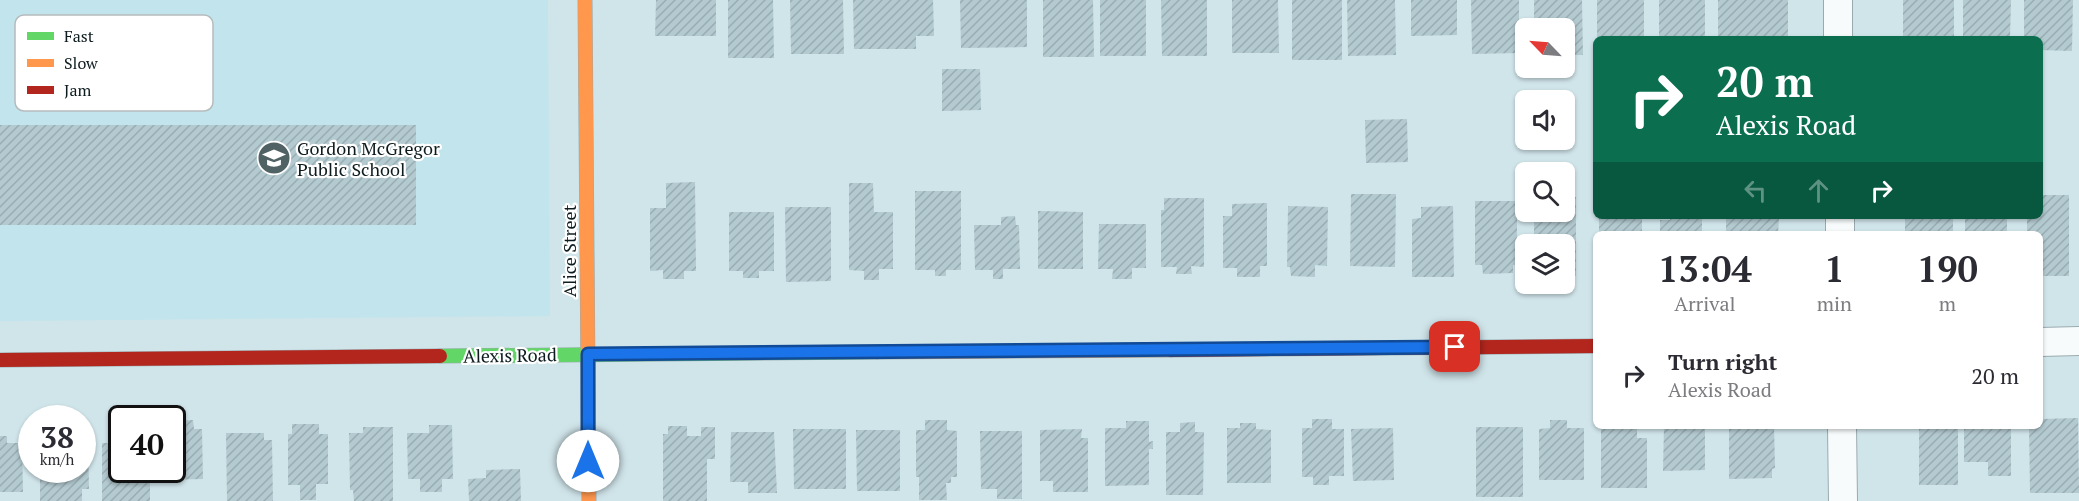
<!DOCTYPE html>
<html lang="en">
<head>
<meta charset="utf-8">
<style>
  body { margin:0; font-family:"PT Serif",serif; background:#f2f2f3; color:#2b2b33; height:100vh; display:flex; flex-direction:column; font-size:22px; white-space:nowrap }
  * { box-sizing:border-box; margin:0 }
  p { font-size:20px; color:#7c7c81 }
  .icon { flex:none; width:33px; height:33px; fill:none; stroke:currentColor; stroke-width:2; stroke-linecap:round; stroke-linejoin:round }
  .map { position:relative; flex:1; overflow:hidden }
  .details { position:absolute; left:1593px; top:231px; width:450px; height:198px; display:flex; flex-direction:column; background:#fff; border-radius:9px; box-shadow:0 2px 4px #0004 }
  .details>* { flex:none }
  .top-card { position:absolute; left:1593px; top:36px; width:450px; height:183px; border-radius:9px; box-shadow:0 2px 4px #0004; background:#0b6e4f; color:#fff; overflow:hidden }
  .needle { width:39px; rotate:295deg }
  .fabs { position:absolute; left:1515px; top:18px; display:grid; gap:12px }
  .fabs a { display:grid; place-items:center; width:60px; height:60px; border-radius:9px; background:#fff; box-shadow:0 2px 4px #0004; font-size:30px }
  .speed { position:absolute; left:18px; top:405px; display:flex; gap:12px; font-size:30px; font-weight:700; text-align:center }
  .speed>* { display:grid; place-content:center; width:78px; height:78px; border-radius:50%; background:#fff; box-shadow:0 2px 4px #0004; line-height:1 }
  .speed small { font-size:15px; font-weight:400 }
  .speed .limit { border:3px solid #111; border-radius:9px; background:#fff; color:#111 }
  .pin { position:absolute; display:grid; place-items:center; width:51px; height:51px; color:#fff; margin:-26px; border-radius:12px; box-shadow:0 3px 9px #0006 }
  .me { position:absolute; width:66px; margin:-33px; rotate:0deg; stroke-linejoin:round; filter:drop-shadow(0 0 4px #0008) }
  .turn { display:flex; align-items:center; gap:21px; height:126px; padding:0 24px; font-size:27px }
  .turn .icon { width:78px; height:78px; stroke-width:2.5 }
  .turn b { display:block; font-size:42px; line-height:51px }
  .lanes { display:flex; align-items:center; height:57px; padding:0 24px; background:#0003; justify-content:center; gap:30px; direction:ltr }
  .lanes .off { opacity:.35 }
  .eta { display:flex; justify-content:space-evenly; align-items:center; height:102px; text-align:center }
  .eta b { font-size:36px; font-weight:800; line-height:42px }
  ul { padding:0; list-style:none }
  li { display:flex; align-items:center; gap:18px; height:84px; padding:0 24px }
  li div { flex:1 }
  li b { display:block; font-size:22px }
  li em { font-style:normal }
  .map>svg:first-child { display:block }
</style>
</head>
<body>
<div class="map">
<svg width="2079" height="501" viewBox="0 0 2079 501">
  <defs>
    <pattern id="building-hatch" width="6" height="6" patternUnits="userSpaceOnUse" patternTransform="scale(1.5)"><rect width="6" height="6" fill="#b3cad0"/><path d="M-1 1l2-2M0 6l6-6M5 7l2-2" fill="none" stroke="#99adb2"/></pattern>
  </defs>
  <rect width="100%" height="100%" fill="#d0e5ea"/>
  <path fill="#c1e4ed" d="M0 0H548L550 316 0 321Z"/>
  <path fill="url(#building-hatch)" d="M656 0H716V36H655Z
    M728 0H773L774 58H728Z
    M790 0H843L844 54H791Z
    M853 0H933L934 36H916V49H854Z
    M960 0H1027V47L961 48Z
    M1043 0H1093L1094 57H1043Z
    M1100 0H1146V56H1100Z
    M1161 0H1207V56H1162Z
    M1232 0H1278L1279 53H1232Z
    M1292 0H1342V60H1292Z
    M1347 0H1395L1396 55 1348 56Z
    M1411 0H1457V35L1411 36Z
    M1471 0H1519V53L1472 54Z
    M1534 0H1582L1583 55H1564V28H1534Z
    M1597 0H1644V39H1597Z
    M1659 0H1705V39H1659Z
    M1718 0H1788V39H1718Z
    M1903 0H1954V39H1903Z
    M1963 0H2011L2010 39H1963Z
    M2024 0H2073L2072 51 2040 50V39H2024Z
    M942 69H980L981 110 942 111Z
    M1407 119 1408 162 1366 163 1365 120Z
    M0 125H416V225H0Z
    M695 182 696 271H684V279H663V270L650 271V208H666V183Z
    M849 183H873L874 212H893V269H879V280H864V271L849 270Z
    M915 191H961V270H946V276H935V270H915Z
    M1351 194H1396L1395 267 1350 266Z
    M2040 195H2069V276H2043V262L2040 261V234H2027V216H2040Z
    M1564 197H1576V276H1564V244H1534V212H1564Z
    M1164 198H1204V267L1191 266 1192 274H1176L1177 267H1161V210H1164Z
    M1475 201H1517V265H1513V273L1483 274 1482 265H1475Z
    M1267 203V266H1260V277H1237V268H1223V216H1232V204Z
    M1288 206 1328 207 1327 266 1315 265V277L1291 276 1290 267H1287Z
    M1453 206 1454 277H1412V219L1421 218V207Z
    M785 207H831V281L786 282Z
    M1038 211 1083 212V269H1038Z
    M729 212H774V271H759V278H743V271H729Z
    M1015 216 1016 225H1019L1020 269H1003V279H993V270H975L974 225H1001V217Z
    M1599 216H1642V234H1599Z
    M1670 216H1702V234H1660V220H1670Z
    M1741 216 1779 218 1778 234H1726V218H1741Z
    M1905 216H1953V234H1905Z
    M1965 216H2007V234H1965Z
    M1099 224H1146V268H1132V279H1112L1113 269H1098Z
    M2078 418 2079 493H2030L2029 426H2040V419Z
    M1312 419H1332V429H1344V476H1329V485H1313V477H1302V428H1312Z
    M193 420 194 429H202L203 479 161 480V470H172V421Z
    M925 420H947V430L957 431V477H951V483H946L947 500H919V477H916V430H925Z
    M1550 420H1567V428H1584V480H1539V429L1550 428Z
    M1126 421H1149V442L1153 441V449H1149V485L1105 486V428H1126Z
    M1195 422V432H1204L1203 495H1166V432H1180V423Z
    M1240 423H1256V429L1271 430V483H1227V428H1240Z
    M292 424H319V434H328V484H316V500H300V485H288V434H292Z
    M429 425H452L453 479H442V492H420V479H408L407 433H429Z
    M668 426H687V436H701V427H715V459H707V501H663V434H668Z
    M1664 426H1705V470L1663 471Z
    M1742 426H1774L1775 468 1772 469V478L1729 479V428H1742Z
    M1919 426H1958V485H1919Z
    M1964 426H2011V476H1988V462H1964Z
    M363 427H393V501H354L353 490H350L349 433H363Z
    M1476 427H1523V497H1476Z
    M1393 428 1394 480 1353 481 1351 429Z
    M1601 428H1637V438H1647V488H1601Z
    M793 429H846V489H794Z
    M1082 429 1081 438H1088V492H1053V481H1040V430Z
    M856 430H900V491H857Z
    M980 431H1022V499H997V489H981Z
    M731 432H774L777 493H748V482H730Z
    M226 433H264V440H272L273 501H227Z
    M0 436H7V443H22L23 492H0Z
    M82 436H88L89 489H82V501H40V470H82Z
    M102 443H122V470H150V501H102Z
    M520 469 521 501H469L468 479 486 478V470Z"/>
  <g fill="none" stroke-linecap="round" stroke-linejoin="round">
    <g stroke="#9aabaf" stroke-width="30">
      <path id="street" d="M1838 0V39
        M1840 216V234
        M2040 342 2079 341
        M1842 426 1843 501"/>
    </g>
    <g stroke="#9aabaf" stroke-width="15">
      <path id="fast" d="M440 356 877 352"/>
    </g>
    <g stroke="#9aabaf" stroke-width="15">
      <path id="slow" d="M585 0 589 501
        M877 352 1171 350"/>
    </g>
    <g stroke="#9aabaf" stroke-width="15">
      <path id="jam" d="M1171 350 1596 346
        M0 360 440 356"/>
    </g>
    <use href="#street" stroke="#f8fbfc" stroke-width="28"/>
    <use href="#fast" stroke="#63d668" stroke-width="14"/>
    <use href="#slow" stroke="#ff974d" stroke-width="14"/>
    <use href="#jam" stroke="#b3261e" stroke-width="14"/>
  </g>
  <g fill="none" stroke-linecap="round" stroke-linejoin="round">
    <g stroke="#114b97" stroke-width="15">
      <path id="route" d="M588 461V354L1455 347"/>
    </g>
    <use href="#route" stroke="#1a73e8" stroke-width="10"/>
  </g>
  <defs>
    <g id="school-disc" transform="scale(1.725)"><circle r="9.5" fill="#516265" stroke="#fff"/><path d="M0-5L7-2L0 1L-7-2ZM-4 1L0 2.5L4 1V4Q0 6-4 4Z" fill="#fff"/></g>
  </defs>
  <g fill-rule="evenodd">
    <use href="#school-disc" x="274" y="158"/>
  </g>
  <g text-anchor="middle" dominant-baseline="central" stroke-width="4.5" stroke-linejoin="round" paint-order="stroke">
    <g font-size="18" fill="#0d1b1e" stroke="#fff" text-anchor="start">
      <text x="297" y="148">Gordon McGregor<tspan x="297" dy="21">Public School</tspan></text>
    </g>
    <g font-size="18" fill="#0d1b1e" stroke="#fff">
      <text transform="translate(569 251) rotate(-90)">Alice Street</text>
      <text transform="translate(510 355) rotate(-1)">Alexis Road</text>
    </g>
  </g>
  <rect x="15" y="15" width="198" height="96" rx="9" fill="#fff" stroke="#b6bbbc" stroke-width="1.5"/>
  <rect x="27" y="32" width="27" height="8" fill="#63d668"/>
  <rect x="27" y="59" width="27" height="8" fill="#ff974d"/>
  <rect x="27" y="86" width="27" height="8" fill="#b3261e"/>
  <g font-size="16" fill="#0d1b1e">
    <text x="64" y="42">Fast</text>
    <text x="64" y="69">Slow</text>
    <text x="64" y="96">Jam</text>
  </g>
</svg>
<div class="fabs">
<a><svg class="needle" viewBox="-14 -14 28 28"><path d="M0-13l5 13h-10z" fill="#e53935"/><path d="M0 13l5-13h-10z" fill="#7c7c81"/></svg></a>
<a><svg class="icon" aria-label="sound" viewBox="0 0 24 24"><path d="M4 9h4l5-4v14l-5-4H4zM17 9q2 3 0 6"/></svg></a>
<a><svg class="icon" aria-label="search" viewBox="0 0 24 24"><circle cx="10" cy="10" r="6"/><path d="M15 15l6 6"/></svg></a>
<a><svg class="icon" aria-label="layers" viewBox="0 0 24 24"><path d="M12 4l9 5-9 5-9-5zM3 14l9 5 9-5"/></svg></a>
</div>
<div class="speed"><div>38<small>km/h</small></div><div class="limit">40</div></div>
<div class="pin" style="left:1455px;top:347px;background:#d93025"><svg class="icon" aria-label="arrive" viewBox="0 0 24 24"><path d="M6 21V4h12l-3 4 3 4H6"/></svg></div>
<svg class="me" style="left:588px;top:461px" viewBox="-20 -20 40 40"><circle r="19" fill="#fff"/><path d="M0-13L10 11 0 6-10 11z" fill="#1a73e8"/></svg>
<div class="top-card">
<div class="turn"><svg class="icon" aria-label="right" viewBox="0 0 24 24"><path d="M7 20v-9h11M14 6l5 5-5 5"/></svg><div><b>20 m</b>Alexis Road</div></div>
<div class="lanes"><svg class="icon off" aria-label="left" viewBox="0 0 24 24"><path d="M17 20v-9H6M10 6l-5 5 5 5"/></svg><svg class="icon off" aria-label="ahead" viewBox="0 0 24 24"><path d="M12 20V5M6 11l6-6 6 6"/></svg><svg class="icon" aria-label="right" viewBox="0 0 24 24"><path d="M7 20v-9h11M14 6l5 5-5 5"/></svg></div>
</div>
<section class="details">
<div class="eta">
<div><b>13:04</b><p>Arrival</p></div>
<div><b>1</b><p>min</p></div>
<div><b>190</b><p>m</p></div>
</div>
<ul>
<li><svg class="icon" aria-label="right" viewBox="0 0 24 24"><path d="M7 20v-9h11M14 6l5 5-5 5"/></svg><div><b>Turn right</b><p>Alexis Road</p></div><em>20 m</em></li>
</ul>
</section>
</div>
</body>
</html>
